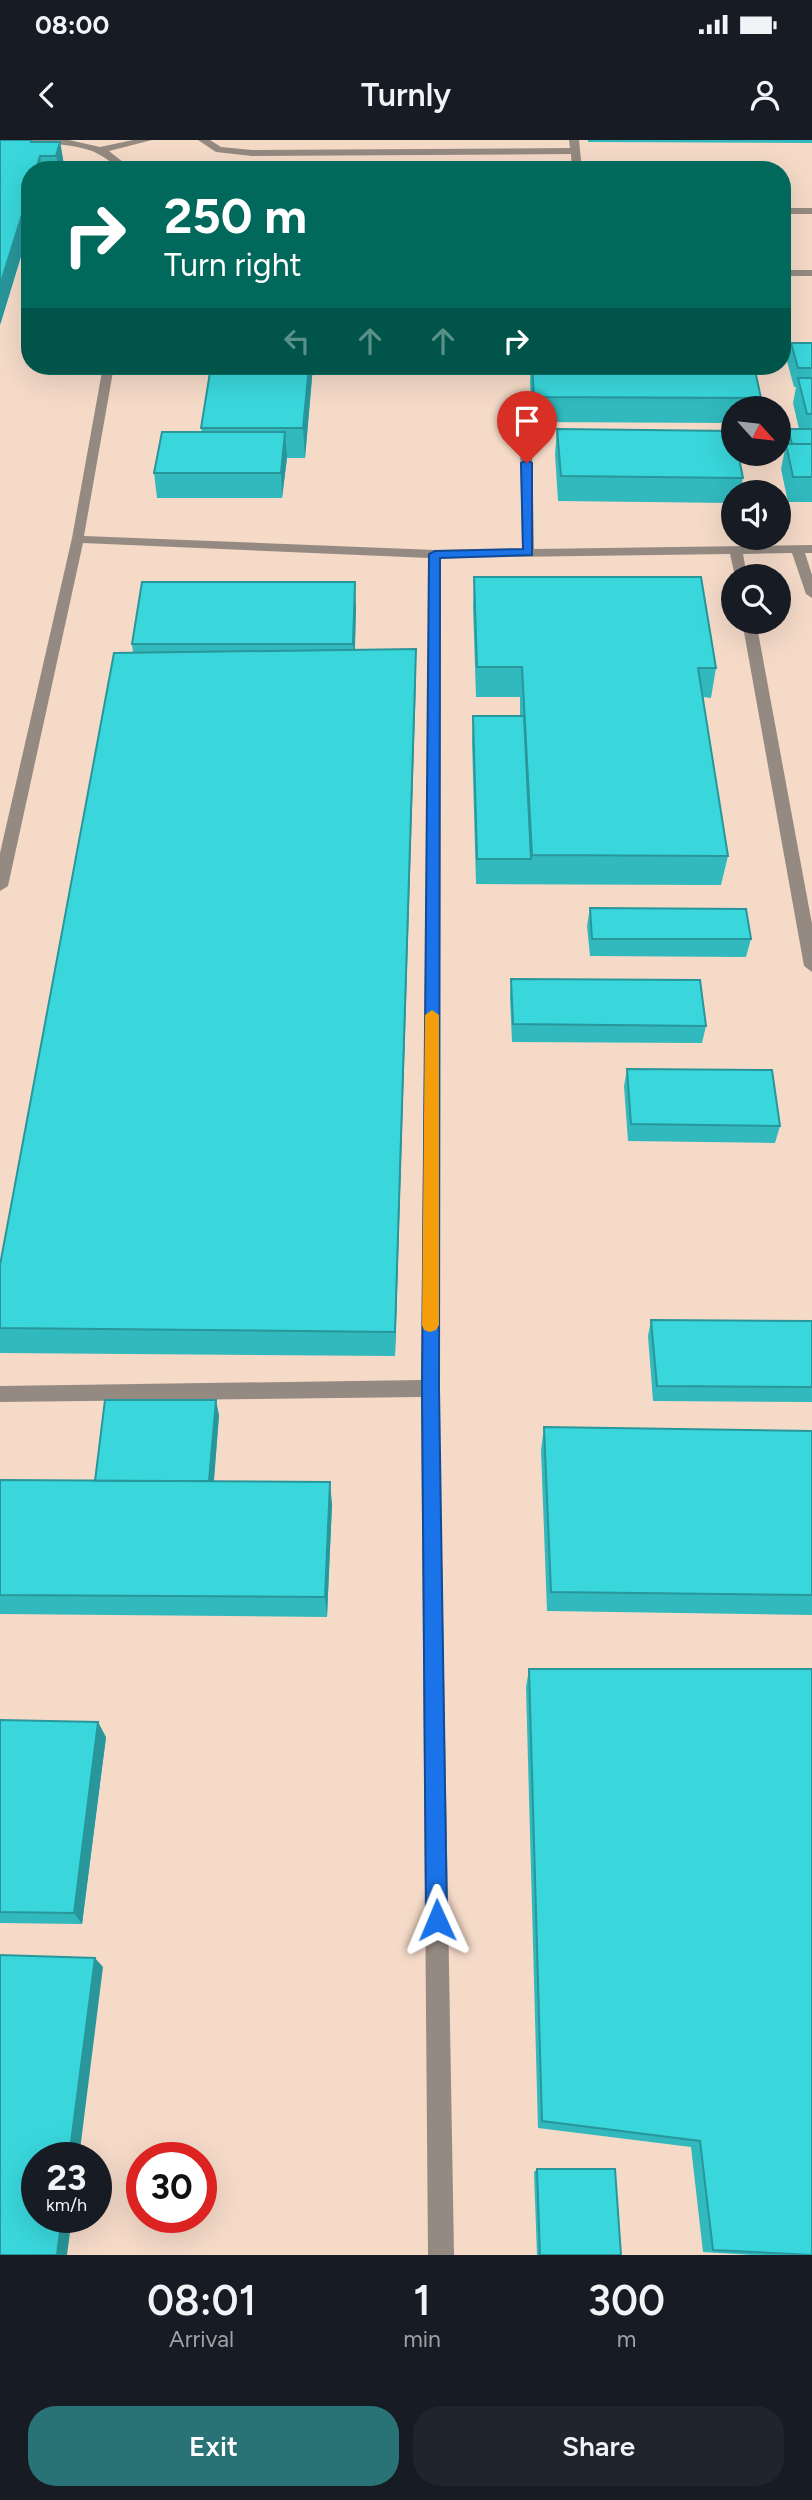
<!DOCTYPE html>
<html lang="en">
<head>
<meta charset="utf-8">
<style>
  body { margin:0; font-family:Figtree,sans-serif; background:#20242c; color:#f1f3f6; height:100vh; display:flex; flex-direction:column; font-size:26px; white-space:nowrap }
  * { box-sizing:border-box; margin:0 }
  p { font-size:23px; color:#9ea1a6 }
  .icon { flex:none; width:38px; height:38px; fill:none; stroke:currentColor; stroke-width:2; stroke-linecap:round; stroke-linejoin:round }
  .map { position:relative; height:2115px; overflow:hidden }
  .details { display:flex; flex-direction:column; background:#171b24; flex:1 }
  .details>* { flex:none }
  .hud { position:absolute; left:21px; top:21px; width:770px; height:214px; border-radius:28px; box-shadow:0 7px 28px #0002; background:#00695c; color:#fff; overflow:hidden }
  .needle { width:46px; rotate:117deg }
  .buttons { position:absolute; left:721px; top:256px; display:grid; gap:14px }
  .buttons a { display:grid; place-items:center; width:70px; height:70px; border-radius:50%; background:#171b24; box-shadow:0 7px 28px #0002; font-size:35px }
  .speed { position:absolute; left:21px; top:2002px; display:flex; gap:14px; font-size:35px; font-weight:700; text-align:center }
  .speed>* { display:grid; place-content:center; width:91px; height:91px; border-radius:50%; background:#171b24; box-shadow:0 7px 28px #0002; line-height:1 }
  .speed small { font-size:18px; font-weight:400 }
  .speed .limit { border:10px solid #d22; background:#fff; color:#111 }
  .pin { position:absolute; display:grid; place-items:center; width:60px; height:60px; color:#fff; margin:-72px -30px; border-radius:50% 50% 50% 0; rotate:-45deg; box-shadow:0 0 7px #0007 }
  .pin .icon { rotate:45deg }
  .me { position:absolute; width:77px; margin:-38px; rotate:359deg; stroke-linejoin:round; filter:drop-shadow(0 0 5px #0008) }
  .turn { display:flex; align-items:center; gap:24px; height:147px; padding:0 28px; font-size:32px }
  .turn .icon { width:91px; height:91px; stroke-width:2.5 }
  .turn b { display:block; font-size:49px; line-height:60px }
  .lanes { display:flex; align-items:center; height:66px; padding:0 28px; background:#0003; justify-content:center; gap:35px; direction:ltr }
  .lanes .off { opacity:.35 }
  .eta { display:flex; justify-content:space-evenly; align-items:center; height:119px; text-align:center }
  .eta b { font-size:42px; font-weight:600; line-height:49px }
  .button { display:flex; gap:14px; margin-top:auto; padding:14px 28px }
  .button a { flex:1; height:80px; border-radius:28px; background:#297376; color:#fff; font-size:28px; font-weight:600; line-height:80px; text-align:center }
  .button a+a { background:#20242c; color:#f1f3f6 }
  .status { display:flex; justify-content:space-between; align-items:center; height:49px; padding:0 35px; background:#171b24; direction:ltr }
  .status svg { height:19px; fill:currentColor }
  header { display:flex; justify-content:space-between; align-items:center; height:91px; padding:0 28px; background:#171b24; font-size:32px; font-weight:600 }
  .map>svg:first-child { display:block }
</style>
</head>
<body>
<div class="status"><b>08:00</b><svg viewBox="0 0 49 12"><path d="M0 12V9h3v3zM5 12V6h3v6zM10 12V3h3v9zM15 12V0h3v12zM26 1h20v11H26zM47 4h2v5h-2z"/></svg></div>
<header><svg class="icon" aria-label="back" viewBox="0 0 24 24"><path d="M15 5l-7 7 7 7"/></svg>Turnly<svg class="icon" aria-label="person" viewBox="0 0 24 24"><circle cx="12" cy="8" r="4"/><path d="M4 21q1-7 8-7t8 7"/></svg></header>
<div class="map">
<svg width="812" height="2115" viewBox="0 0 812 2115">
  <rect width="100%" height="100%" fill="#f5dac8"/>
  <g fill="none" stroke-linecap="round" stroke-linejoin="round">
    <path fill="#958a82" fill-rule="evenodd" d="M13 0H69L100 7 133 0H152L109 11 133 30C117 30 105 15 89 10 67 3 41 3 18 3Z
      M198 0H210L221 7 252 10 570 8 569 0H579L582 30H572L571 14 252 16 216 12Z
      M782 68H812V74H782Z
      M782 130H812V136H782Z
      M103 226H114L84 396 435 410 522 409 520 301 526 297 532 301 534 409 812 405V413H805L812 435V458L806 454 792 413 743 414 747 436H735L730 414 441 418 439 1248 454 2115H428L421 1257 0 1262V1246L421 1240 429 418 83 403 8 746 0 751V713L72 398Z
      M742 481H756L812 784V832L804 826Z"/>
  </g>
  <path fill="#31b9bd" d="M588 0H812V3L588 2Z
    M35 2H60L64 25 63 30H30V87L0 185Z
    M791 203H812V362H788L781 329 786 304H788L787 299 788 289H799L793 263 796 247H794L787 221Z
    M211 226H313L305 318H287L282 358H157L154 333 202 292 201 288Z
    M531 226H754L761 258 759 268H733V283L532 282 530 242Z
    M557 289 743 338 740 352H733V363L558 361 555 314Z
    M474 437 716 528 711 558 703 557 728 716 721 745 476 744 472 601 473 576H520V557H476L473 467Z
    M356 468 355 510 416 509 395 1216 0 1213V1125L133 512 132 504Z
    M590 768 751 799 746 817 590 816 587 786Z
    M511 839 706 886 702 903 512 902 510 857Z
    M627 929 780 986 775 1003 628 1001 624 946Z
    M651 1180 812 1181V1262L653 1261 648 1196Z
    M219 1275 214 1341 332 1364 327 1477 0 1474V1340H95Z
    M544 1287 812 1291V1475L547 1471 541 1310Z
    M529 1529 812 2115H752L703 2112 691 2007 538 1988 526 1547Z
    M0 1580 106 1597 82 1784 0 1783Z
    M537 2029 621 2115H537L534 2032Z"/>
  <path fill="#28969a" d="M60 2 64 25 63 30H59L56 16Z
    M40 16 42 30H36Z
    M30 49V87L0 185V145Z
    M309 226H313L305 318 303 288Z
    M285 292 287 317 282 358 281 333Z
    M355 442 356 468 354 529 353 504Z
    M416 509V539L395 1216V1192Z
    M216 1260 219 1275 212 1363 209 1350Z
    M330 1342 332 1364 327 1477 325 1457Z
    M98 1582 106 1597 82 1784 74 1773Z
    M95 1818 103 1827 79 2018H69Z
    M62 2077H72L67 2115H57Z"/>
  <path fill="#39d7dc" stroke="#28969a" stroke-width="2" d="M0 0H32L31 2H60L56 16H40L36 30H30V49L0 145Z
    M791 203H812V228H798Z
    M211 226H309L303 288H201Z
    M532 226H754L761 258 534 257Z
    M798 238H812V274H807Z
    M557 289 733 291V313H738L743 338 561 336Z
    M788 289H812V304H792Z
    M162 292H285L281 333H154Z
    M786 304H812V337H793Z
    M474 437H701L716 528H698L728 716 532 715 522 527H477Z
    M142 442H355L353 504H132Z
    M416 509 395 1192 0 1188V1125L114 513Z
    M473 576H524L531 719H477Z
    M590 768 746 769 751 799H592Z
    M511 839 700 840 706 886 513 884Z
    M627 929 772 930 780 986 631 984Z
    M651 1180 812 1181V1247L657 1246Z
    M105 1260H216L209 1341H95Z
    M544 1287 812 1291V1455L551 1452Z
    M0 1340 330 1342 325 1457 0 1455Z
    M529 1529H812V2115L713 2110 700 2001 542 1981Z
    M0 1580 98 1582 74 1773 0 1772Z
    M0 1815 95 1818 69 2018H37V2077H62L57 2115H0Z
    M537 2029H615L621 2115H540Z"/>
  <path fill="#1a73e8" stroke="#114b97" stroke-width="2" d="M527 320 532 323V415L440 418 439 1248 447 1780 444 1787 437 1790 429 1787 426 1780 422 1248 429 414 435 411 523 409 521 323Z"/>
  <path fill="#f59e0b" d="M432 870 439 875V1185L436 1190 430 1192 424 1190 422 1185 425 875Z"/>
</svg>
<div class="buttons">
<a><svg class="needle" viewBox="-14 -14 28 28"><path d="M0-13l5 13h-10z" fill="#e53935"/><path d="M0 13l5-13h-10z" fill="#9ea1a6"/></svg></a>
<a><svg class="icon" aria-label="sound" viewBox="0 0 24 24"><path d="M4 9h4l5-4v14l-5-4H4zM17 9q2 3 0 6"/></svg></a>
<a><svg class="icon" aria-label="search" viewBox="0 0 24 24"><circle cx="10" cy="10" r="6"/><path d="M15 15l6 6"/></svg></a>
</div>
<div class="speed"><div>23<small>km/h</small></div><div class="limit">30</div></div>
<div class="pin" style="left:527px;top:323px;background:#d93025"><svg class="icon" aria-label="arrive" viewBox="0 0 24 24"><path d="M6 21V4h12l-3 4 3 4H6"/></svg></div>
<svg class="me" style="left:437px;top:1780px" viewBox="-20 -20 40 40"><path d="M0-17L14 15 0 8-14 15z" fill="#1a73e8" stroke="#fff" stroke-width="4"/></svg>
<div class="hud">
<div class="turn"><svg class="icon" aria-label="right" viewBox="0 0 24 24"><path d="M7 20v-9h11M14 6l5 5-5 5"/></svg><div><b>250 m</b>Turn right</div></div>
<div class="lanes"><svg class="icon off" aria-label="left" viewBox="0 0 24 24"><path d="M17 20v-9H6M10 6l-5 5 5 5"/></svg><svg class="icon off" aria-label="ahead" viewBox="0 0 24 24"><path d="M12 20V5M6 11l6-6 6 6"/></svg><svg class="icon off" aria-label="ahead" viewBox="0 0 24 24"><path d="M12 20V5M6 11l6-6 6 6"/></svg><svg class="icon" aria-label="right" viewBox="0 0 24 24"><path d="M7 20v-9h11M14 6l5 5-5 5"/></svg></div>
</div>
</div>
<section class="details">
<div class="eta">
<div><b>08:01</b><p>Arrival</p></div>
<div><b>1</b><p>min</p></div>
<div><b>300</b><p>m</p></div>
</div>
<div class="button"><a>Exit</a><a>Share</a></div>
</section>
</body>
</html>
